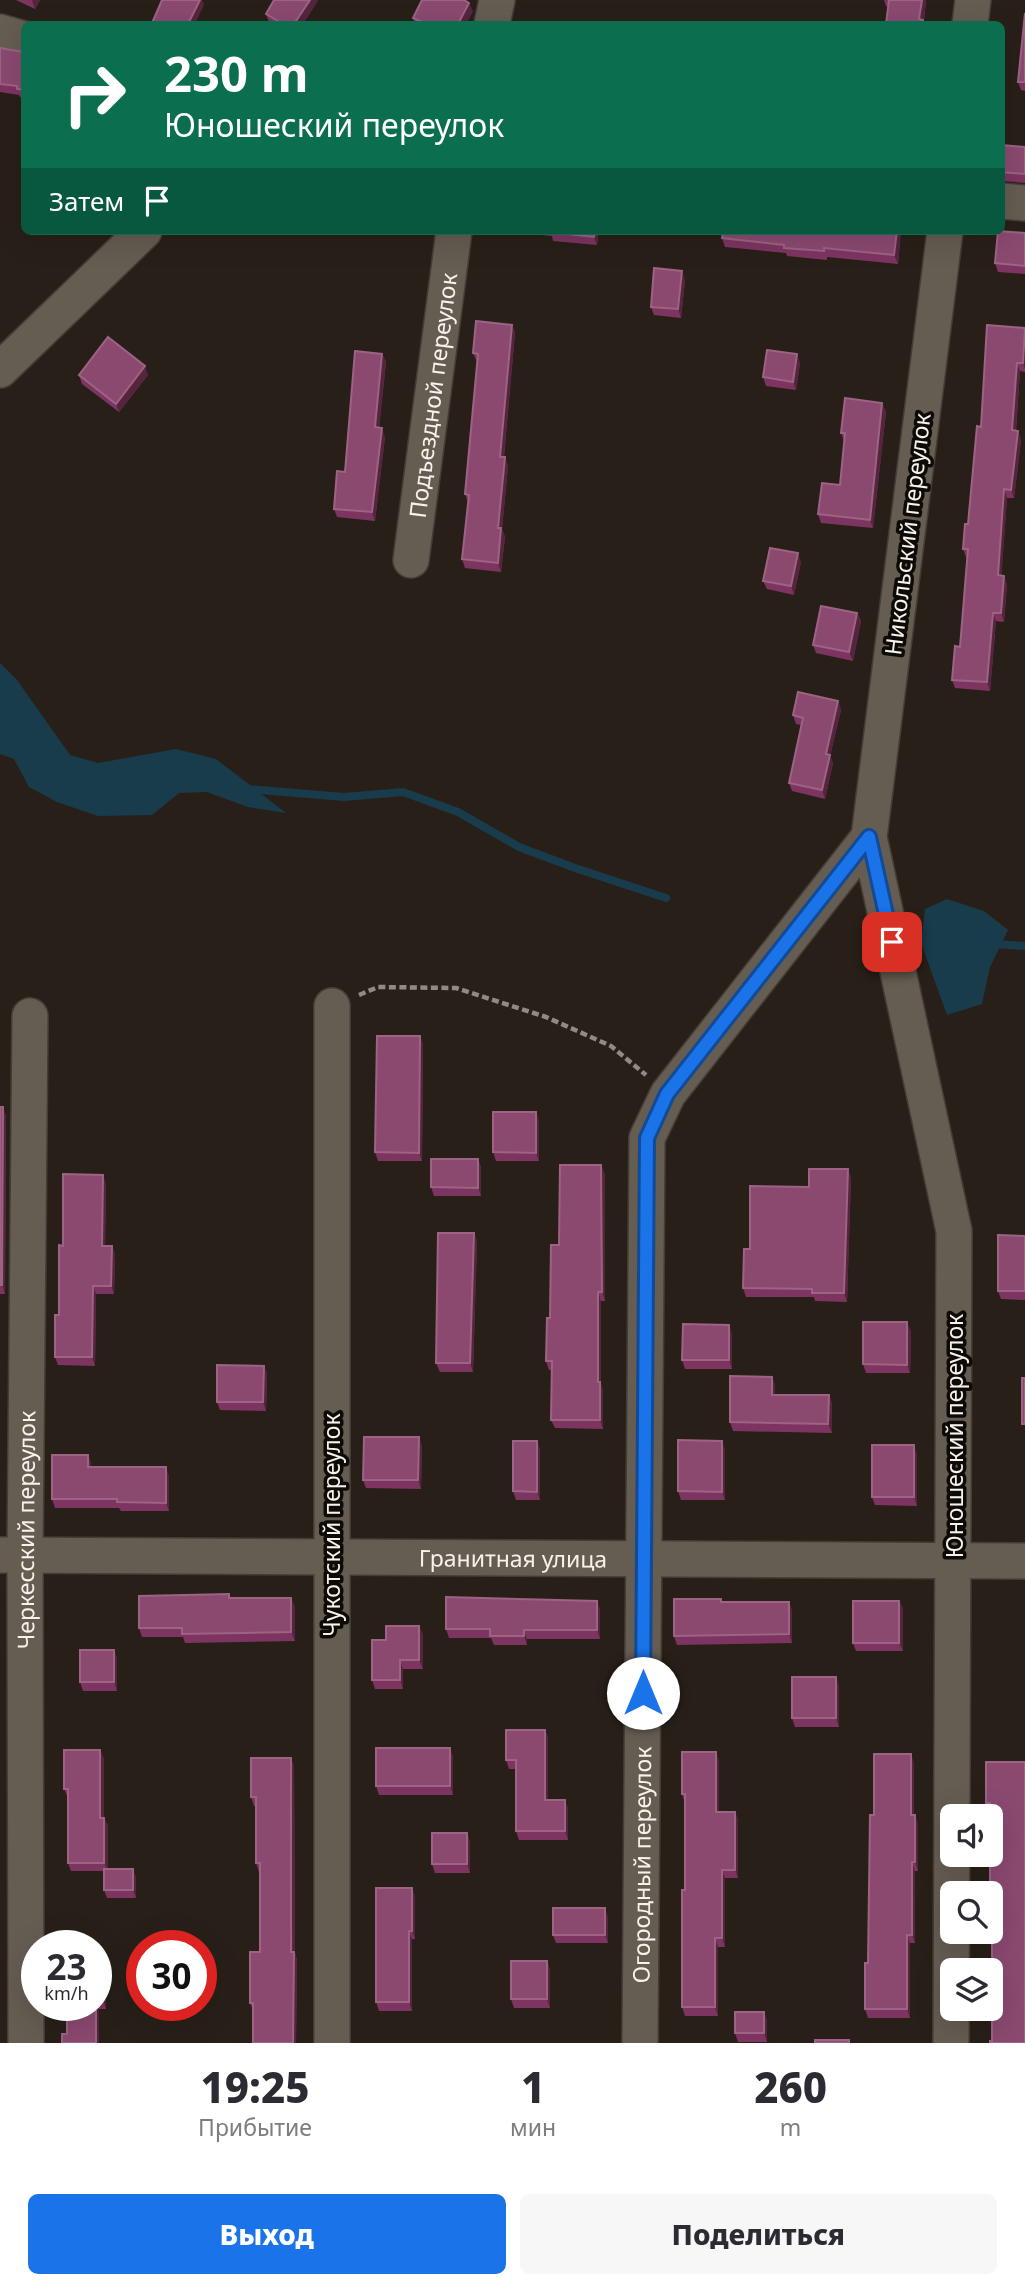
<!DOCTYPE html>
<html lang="ru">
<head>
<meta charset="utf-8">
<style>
  body { margin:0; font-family:"Noto Sans",sans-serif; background:#f7f7f7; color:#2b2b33; height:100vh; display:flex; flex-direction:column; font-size:26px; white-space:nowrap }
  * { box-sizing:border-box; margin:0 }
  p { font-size:23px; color:#7c7c81 }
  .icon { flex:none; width:38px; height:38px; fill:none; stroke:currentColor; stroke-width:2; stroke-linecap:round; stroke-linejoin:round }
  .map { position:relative; height:2043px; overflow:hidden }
  .panel { display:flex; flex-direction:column; background:#fff; flex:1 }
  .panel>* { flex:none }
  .hud { position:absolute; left:21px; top:21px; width:984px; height:214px; border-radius:10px; box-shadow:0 7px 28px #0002; background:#0b6e4f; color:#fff; overflow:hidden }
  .buttons { position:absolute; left:940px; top:1804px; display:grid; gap:14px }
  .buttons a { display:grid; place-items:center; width:63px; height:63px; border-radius:10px; background:#fff; box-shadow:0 7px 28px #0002; font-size:35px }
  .speed { position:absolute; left:21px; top:1930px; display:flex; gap:14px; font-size:35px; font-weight:700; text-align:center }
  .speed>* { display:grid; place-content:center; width:91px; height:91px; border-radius:50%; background:#fff; box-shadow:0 7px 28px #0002; line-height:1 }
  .speed small { font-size:18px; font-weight:400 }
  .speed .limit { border:10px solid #d22; background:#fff; color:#111 }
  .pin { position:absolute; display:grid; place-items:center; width:60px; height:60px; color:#fff; margin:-30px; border-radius:14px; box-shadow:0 4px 10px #0006 }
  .me { position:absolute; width:77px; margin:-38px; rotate:0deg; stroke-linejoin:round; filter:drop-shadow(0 0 5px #0008) }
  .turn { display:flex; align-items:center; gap:24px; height:147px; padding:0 28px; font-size:32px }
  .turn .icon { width:91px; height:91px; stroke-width:2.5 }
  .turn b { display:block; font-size:49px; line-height:60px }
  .then { display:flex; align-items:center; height:66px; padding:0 28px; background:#0003; gap:14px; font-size:26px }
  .eta { display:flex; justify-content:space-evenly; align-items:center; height:119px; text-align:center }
  .eta b { font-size:42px; font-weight:800; line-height:49px }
  .primary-button { display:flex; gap:14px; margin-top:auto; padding:14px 28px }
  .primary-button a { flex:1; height:80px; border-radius:10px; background:#1a73e8; color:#fff; font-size:28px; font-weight:800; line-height:80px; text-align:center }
  .primary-button a+a { background:#f7f7f7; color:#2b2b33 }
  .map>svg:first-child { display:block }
</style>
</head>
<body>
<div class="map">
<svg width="1025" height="2043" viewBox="0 0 1025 2043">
  <rect width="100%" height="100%" fill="#282018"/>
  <path fill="#183c4b" d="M0 663 17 680 70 755 98 763 176 749 216 759 286 813 248 807 207 792 179 793 152 815 98 816 57 802 29 787 14 759 0 754Z
    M947 899 984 911 1008 930 990 967 982 1004 947 1015 921 943 925 909Z"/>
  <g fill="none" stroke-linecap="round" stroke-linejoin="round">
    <path stroke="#183c4b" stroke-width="8" d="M247 789 344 797 403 792 458 812 519 847 575 868 666 898
      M993 944 1025 946"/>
    <g stroke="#433d37" stroke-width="38">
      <g id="minor">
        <path d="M492 24 497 0"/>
        <path d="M970 24 973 0"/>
        <path d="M0 32 24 39"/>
        <path d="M1001 201 1025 203"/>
        <path d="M945 231 869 837 954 1231 951 2043"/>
        <path d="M0 370 144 231"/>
        <path id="s1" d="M411 560 454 231"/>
        <path id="s2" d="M0 1555 1025 1561"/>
        <path id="s3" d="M26 2043 25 1555 30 1016"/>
        <path d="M332 2043V1006"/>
        <path id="s4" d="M640 2043 647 1138 668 1094 869 837"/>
      </g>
    </g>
    <path stroke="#918a83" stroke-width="4.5" stroke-dasharray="7 3.5" stroke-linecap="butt" d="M359 995 378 987 456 988 546 1017 611 1046 646 1075"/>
    <use href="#minor" stroke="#655c52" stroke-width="35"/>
  </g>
  <path fill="#7e3461" d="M16 0H40L35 9Z
    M274 0H318L303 24H272L269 22 266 14Z
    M884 0H926L924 20 886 6Z
    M473 11 466 24H415L413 18Z
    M1025 13V91L1021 90 1018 82Z
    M0 48 24 52V98L20 97 19 95 0 92Z
    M1025 147V183L1003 181 1001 177V152Z
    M394 231H429V235Z
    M500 231H599L597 245 553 241 552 236Z
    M901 231 898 264 827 257V260L787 256 786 253 725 247 722 238Z
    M1025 233V274L998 272 995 263Z
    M685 280 681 318 654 315 651 307Z
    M512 325 515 333 504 457H505L508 466 502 529 505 537 501 572 465 568 462 559 468 502 465 494 477 362 473 353Z
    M1025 328V372L1020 371 1016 431 1021 440 1014 498H1007L1001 576 1007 584 1004 622 996 621 990 691 955 688 952 680 960 647 968 558 966 557 963 549 968 524 981 427Z
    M382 354 386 362 379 428 385 437 375 521 337 517 334 509Z
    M800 363 796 390 766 386 763 377Z
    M79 375H148L119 412 82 384Z
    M882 403 886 412 873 528 821 523 818 514 840 485 844 441 841 433Z
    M801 562 794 595 767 589 763 581Z
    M857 613 861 621 853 661 816 653 813 645Z
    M838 701 841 710 830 756 833 763 825 799 792 791 789 783 801 725 796 724 793 715Z
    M420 1036 423 1045 422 1161H378L375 1152Z
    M0 1107 6 1116 5 1294H0Z
    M539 1121V1161H496L493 1152Z
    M478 1159 481 1168V1196H434L431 1187Z
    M605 1174V1301H601V1384L603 1391V1429L555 1428 551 1420 552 1370H549L546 1361 559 1245Z
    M851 1177 847 1302 815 1301 814 1297H746L743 1288 750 1249 809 1187Z
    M106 1183 105 1246H112L115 1255 114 1294H96L95 1366 58 1365 55 1357 63 1246Z
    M474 1233 477 1241 473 1372H440L436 1363Z
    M1025 1236V1300L1001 1299 998 1291Z
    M911 1331 910 1373H866L863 1364Z
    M732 1333V1369H685L682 1360Z
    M264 1366 267 1374 266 1411 220 1410 217 1402Z
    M772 1377 775 1385V1395H829L832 1404V1433L733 1431 730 1422Z
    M537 1441 540 1450V1500H516L513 1491Z
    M422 1446 421 1489 366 1488 363 1480Z
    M725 1449V1500H681L678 1491Z
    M917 1454V1506L875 1505 872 1497Z
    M88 1455 91 1463V1467L169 1476V1511H121L119 1508H55L52 1499Z
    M229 1594 231 1598 295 1606V1641L185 1643 183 1637H142L139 1628Z
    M721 1599V1602L792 1610V1643L677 1645 674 1636Z
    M899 1601 903 1609V1651H856L853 1643Z
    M600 1609V1639H527V1645H494L491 1638H449L446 1629Z
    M423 1634V1669H403V1689H375L372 1680 386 1640Z
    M114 1650 117 1659V1691H83L80 1682Z
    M839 1685V1727H795L792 1718Z
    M545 1730 548 1738V1800H565L568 1809V1840H519L516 1831V1769H509L506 1760Z
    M100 1750 104 1759V1818L108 1826V1869H133L136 1878V1898H107L104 1890V1871H71L68 1863V1798L64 1789Z
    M453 1756V1795H379L376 1786Z
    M291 1758 294 1766 295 1953 297 1960 296 2043H253V2010L250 2003 260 1952V1872H259L256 1863V1806H254L251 1797Z
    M719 1761V1812H735L738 1820V1878H725V1947H718V2016H685L682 2007 685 1890V1803L682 1794Z
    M914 1763V1815L918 1824V1871H915V1943H910V2018H868L865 2009 868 1963 874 1815Z
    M467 1833 470 1842V1873H435L432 1864Z
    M415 1896V1939H412V2011H379L376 2002Z
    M608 1917V1943H556L553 1935Z
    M547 1961 550 1970V2008H514L511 1999Z
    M96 1965H103L106 1974V2009H99V2043L67 2034 96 2006Z
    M764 2012 767 2021V2042H738L735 2033Z"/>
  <path fill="#56243d" d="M33 0H40L35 9 32 1Z
    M200 0H202L204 5 195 24H188Z
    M310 0H318L303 24H294Z
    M922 0H926L924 20 925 24H921L919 19Z
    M469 3 473 11 466 24H458Z
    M595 231H599L597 245 594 237Z
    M897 231H901L898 264 894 255Z
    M682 271 685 280 681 318 678 309Z
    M512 325 515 333 503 465 500 457Z
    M1025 338V369L1023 363Z
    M382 354 386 362 378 436 375 427Z
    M797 354 800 363 796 390 793 382Z
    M1017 363 1020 371 1015 439 1012 430Z
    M145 366 148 375 119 412 116 404Z
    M882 403 886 412 873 528 870 520Z
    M382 428 385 437 375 521 372 512Z
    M1018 431 1021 440 1014 498 1011 490Z
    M505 457 508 466 502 529 505 537 501 572 498 563V528Z
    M1004 489 1007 498 1001 584 998 575Z
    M798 553 801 562 794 595 791 586Z
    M1004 576 1007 584 1004 622 1001 613Z
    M857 613 861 621 853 661 849 652Z
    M993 613 996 621 990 691 987 682Z
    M838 701 841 710 830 756 833 763 825 799 822 790 826 754Z
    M420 1036 423 1045 422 1161 419 1153Z
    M3 1107 6 1116 5 1294 2 1285Z
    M536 1112 539 1121V1161L536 1153Z
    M478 1159 481 1168V1196L478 1188Z
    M601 1165 605 1174V1301L602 1292Z
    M848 1169 851 1177 847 1302 844 1293Z
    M103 1175 106 1183 105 1254 102 1246Z
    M474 1233 477 1241 473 1372 470 1363Z
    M112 1246 115 1255 114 1294 111 1286Z
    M93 1286 96 1294 95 1366 92 1357Z
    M598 1292 601 1301V1384L603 1391V1429L600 1420 598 1382Z
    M907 1322 911 1331 910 1373 907 1365Z
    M729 1325 732 1333V1369L729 1360Z
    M264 1366 267 1374 266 1411 263 1402Z
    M772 1377 775 1385V1403L772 1395Z
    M829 1395 832 1404V1433L828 1424Z
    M419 1437 422 1446 421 1489 418 1480Z
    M537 1441 540 1450V1500L537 1492Z
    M722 1441 725 1449V1500L722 1492Z
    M914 1445 917 1454V1506L914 1497Z
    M88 1455 91 1463V1476L88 1467Z
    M166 1467 169 1476V1511L166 1503Z
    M291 1598 295 1606V1641L291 1632Z
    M597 1601 600 1609V1639L597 1630Z
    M899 1601 903 1609V1651L899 1643Z
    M789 1602 792 1610V1643L789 1634Z
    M419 1626 423 1634V1669L419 1660Z
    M524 1630 527 1639V1645L524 1636Z
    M114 1650 117 1659V1691L114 1682Z
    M400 1660 403 1669V1689L400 1680Z
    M836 1677 839 1685V1727L836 1718Z
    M545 1730 548 1738V1809L545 1800Z
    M450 1748 453 1756V1795L450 1786Z
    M100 1750 104 1759V1826L100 1818Z
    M716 1752 719 1761V1820L716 1812Z
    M911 1754 914 1763V1824L911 1815Z
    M291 1758 294 1766 295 1953 297 1960 296 2043H293Z
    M565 1800 568 1809V1840L565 1831Z
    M735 1812 738 1820V1878L735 1870Z
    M915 1815 918 1824V1871L915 1862Z
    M104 1818 108 1826V1871L104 1863Z
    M467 1833 470 1842V1873L467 1864Z
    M912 1862 915 1871V1943L912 1935Z
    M133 1869 136 1878V1898L133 1890Z
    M722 1870 725 1878V1947L722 1938Z
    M412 1888 415 1896V1939L412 1931Z
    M605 1908 608 1917V1943L605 1935Z
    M409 1931 412 1939V2011L409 2002Z
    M907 1935 910 1943V2018L907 2009Z
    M715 1938 718 1947V2016L715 2007Z
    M547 1961 550 1970V2008L547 1999Z
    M103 1965 106 1974V2009L103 2000Z
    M96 2002 99 2009V2043H96Z
    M764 2012 767 2021V2042L764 2033Z"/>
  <path fill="#8b4970" stroke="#9c6383" stroke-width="2" d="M162 0H200L188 24H154L152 23Z
    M274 0H310L294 24H283L266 14Z
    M422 0H464L469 3 458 24H426L413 18Z
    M889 0H922L919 19 923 20V24H886Z
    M1025 13V82H1018Z
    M0 48 24 52V90L17 89V86L0 84Z
    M1002 145 1025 147V174L1001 172Z
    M550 231H595L594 237 550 232Z
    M723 231H897L894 255 824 248V251L784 248V245L722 238Z
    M998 231 1025 233V266L995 263Z
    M654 268 682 271 678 309 651 307Z
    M476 321 512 325 500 457H505L498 528H501L498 563 462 559 469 495 465 494 478 354 473 353Z
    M987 325 1025 328 1023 363H1017L1012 430 1018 431 1011 490 1004 489 998 575 1004 576 1001 613H993L987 682 952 680 955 646 960 647 968 549H963L965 524H968L977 426 981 427Z
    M108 337 145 366 116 404 79 375Z
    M767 350 797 354 793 382 763 377Z
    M355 351 382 354 375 427 382 428 372 512 334 509 337 471 345 472Z
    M845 398 882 403 870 520 818 514 822 483 840 485 845 433H841Z
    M770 548 798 553 791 586 763 581Z
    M821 606 857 613 849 652 813 645Z
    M798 692 838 701 826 754 830 755 822 790 789 783 803 718 793 715Z
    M377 1036H420L419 1153 375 1152Z
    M0 1107H3L2 1285H0Z
    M493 1112H536V1153L493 1152Z
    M431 1159H478V1188L431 1187Z
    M560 1165H601L602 1292H598V1382H600V1420H551L552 1361H546L547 1318H550L551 1245H559Z
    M809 1169H848L844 1293H812V1289L743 1288 744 1249H750V1186L809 1187Z
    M63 1174 103 1175 102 1246H112L111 1286H93L92 1357H55V1315H59V1245L63 1246Z
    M438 1233H474L470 1363H436Z
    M998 1235 1025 1236V1291H998Z
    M863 1322H907V1365L863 1364Z
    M683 1324 729 1325V1360H682Z
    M217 1365 264 1366 263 1402H217Z
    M730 1376 772 1377V1395H829L828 1424 730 1422Z
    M1022 1378H1025V1424H1022Z
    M364 1437H419L418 1480H363Z
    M678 1440 722 1441V1492L678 1491Z
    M513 1441H537V1492L513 1491Z
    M872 1445H914V1497H872Z
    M52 1455H88V1467H166V1503L117 1502V1499H52Z
    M229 1594V1598H291V1632L182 1634V1628H139V1596Z
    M446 1597 597 1601V1630H524V1636H490V1629H446Z
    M674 1599H721V1602H789V1634L674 1636Z
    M853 1601H899V1643H853Z
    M386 1626H419V1660H400V1680H372V1640H386Z
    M80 1650H114V1682H80Z
    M792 1677H836V1718H792Z
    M506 1730H545V1800H565V1831H516V1760H506Z
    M376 1748H450V1786H376Z
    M64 1750H100V1818H104V1863H68V1789H64Z
    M682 1752H716V1812H735V1870H722V1938H715V2007H682V1890H685V1794H682Z
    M874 1754H911V1815H915V1862H912V1935H907V2009H865V1963H868L870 1815H874Z
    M251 1758H291V1952H294L293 2043H253V2003H250V1952H260V1863H256V1797H251Z
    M986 1762H1025V2043H990V2041H992V1936H990V1803H986Z
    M432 1833H467V1864H432Z
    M104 1869H133V1890H104Z
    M376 1888H412V1931H409V2002H376Z
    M553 1908H605V1935H553Z
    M511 1961H547V1999H511Z
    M96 1965H103V2000H96Z
    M67 2006H96V2043H62V2034H67Z
    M735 2012H764V2033H735Z
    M815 2040H849V2043H815Z"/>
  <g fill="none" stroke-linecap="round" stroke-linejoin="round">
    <g stroke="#114b97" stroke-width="18">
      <path id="route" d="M643 1693 647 1138 667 1094 869 837 892 942"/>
    </g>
    <use href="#route" stroke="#1a73e8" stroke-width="12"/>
  </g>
  <g text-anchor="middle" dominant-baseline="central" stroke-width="7" stroke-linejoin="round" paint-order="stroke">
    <g font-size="23" fill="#f8f2ed" stroke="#0e0b07">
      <text stroke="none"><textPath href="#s1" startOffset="166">Подъездной переулок</textPath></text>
      <text transform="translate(907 534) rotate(-83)">Никольский переулок</text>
      <text transform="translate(954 1436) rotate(-90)">Юношеский переулок</text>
      <text transform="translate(331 1525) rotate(-90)">Чукотский переулок</text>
      <text stroke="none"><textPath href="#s3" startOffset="513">Черкесский переулок</textPath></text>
      <text stroke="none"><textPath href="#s2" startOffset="513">Гранитная улица</textPath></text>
      <text stroke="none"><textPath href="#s4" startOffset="178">Огородный переулок</textPath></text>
    </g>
  </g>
</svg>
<div class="buttons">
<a><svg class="icon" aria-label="sound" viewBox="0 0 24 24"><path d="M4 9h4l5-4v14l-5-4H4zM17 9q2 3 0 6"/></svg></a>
<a><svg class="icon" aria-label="search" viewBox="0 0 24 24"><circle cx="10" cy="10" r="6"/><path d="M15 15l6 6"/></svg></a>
<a><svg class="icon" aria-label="layers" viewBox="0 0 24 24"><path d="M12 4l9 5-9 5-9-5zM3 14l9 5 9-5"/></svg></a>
</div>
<div class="speed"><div>23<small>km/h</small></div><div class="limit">30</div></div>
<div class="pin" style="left:892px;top:942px;background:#d93025"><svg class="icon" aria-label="arrive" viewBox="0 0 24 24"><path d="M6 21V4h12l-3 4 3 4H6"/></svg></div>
<svg class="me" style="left:643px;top:1693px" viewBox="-20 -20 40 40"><circle r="19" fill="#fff"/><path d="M0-13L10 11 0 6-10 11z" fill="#1a73e8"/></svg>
<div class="hud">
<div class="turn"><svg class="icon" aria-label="right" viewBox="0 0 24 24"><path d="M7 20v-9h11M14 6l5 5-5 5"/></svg><div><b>230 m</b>Юношеский переулок</div></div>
<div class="then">Затем<svg class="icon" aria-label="arrive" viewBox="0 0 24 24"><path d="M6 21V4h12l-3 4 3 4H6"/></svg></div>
</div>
</div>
<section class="panel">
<div class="eta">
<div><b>19:25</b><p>Прибытие</p></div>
<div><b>1</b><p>мин</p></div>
<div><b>260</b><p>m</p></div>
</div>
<div class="primary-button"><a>Выход</a><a>Поделиться</a></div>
</section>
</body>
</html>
